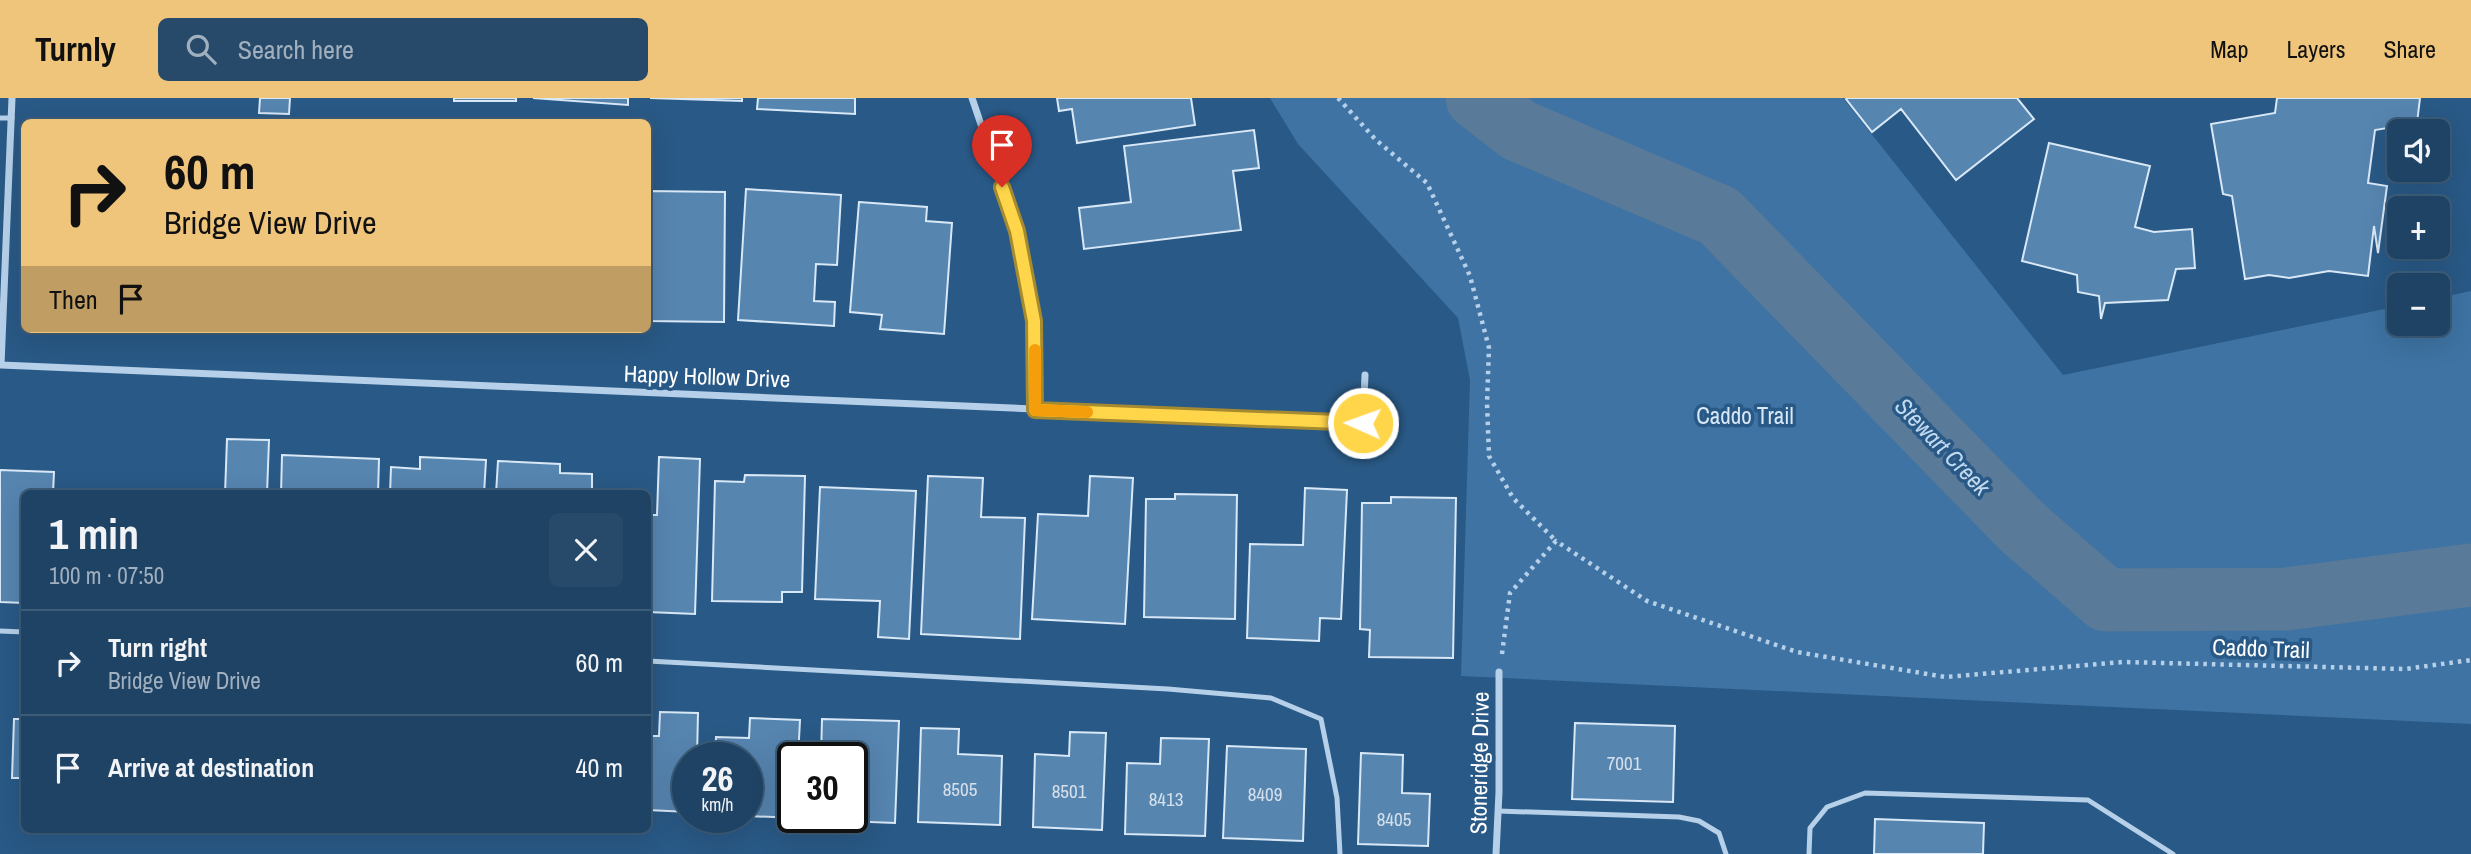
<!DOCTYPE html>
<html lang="en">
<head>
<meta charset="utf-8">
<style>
  body { margin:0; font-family:"Archivo Narrow",sans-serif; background:#274a6a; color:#f1f3f6; height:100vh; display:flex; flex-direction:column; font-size:26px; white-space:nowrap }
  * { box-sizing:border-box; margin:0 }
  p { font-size:23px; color:#a1b0bf }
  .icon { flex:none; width:38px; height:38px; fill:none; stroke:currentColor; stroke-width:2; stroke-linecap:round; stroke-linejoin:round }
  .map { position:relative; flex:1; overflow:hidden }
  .side { position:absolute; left:21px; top:392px; width:630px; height:343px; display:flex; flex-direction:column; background:#1f4364; border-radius:10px; box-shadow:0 7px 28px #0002,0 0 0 2px #3c5c78 }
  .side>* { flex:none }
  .top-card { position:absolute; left:21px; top:21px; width:630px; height:214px; border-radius:10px; box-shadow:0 7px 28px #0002,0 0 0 2px #3c5c78; background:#efc57c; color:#111; overflow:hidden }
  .controls { position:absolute; left:2387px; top:21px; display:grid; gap:14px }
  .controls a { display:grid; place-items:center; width:63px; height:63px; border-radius:10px; background:#1f4364; box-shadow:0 7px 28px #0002,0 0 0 2px #3c5c78; font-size:35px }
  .speed { position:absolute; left:672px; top:644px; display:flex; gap:14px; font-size:35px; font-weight:700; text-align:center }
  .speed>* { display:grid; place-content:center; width:91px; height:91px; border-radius:50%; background:#1f4364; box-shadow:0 7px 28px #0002,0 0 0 2px #3c5c78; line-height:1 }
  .speed small { font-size:18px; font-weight:400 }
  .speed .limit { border:4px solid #111; border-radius:10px; background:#fff; color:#111 }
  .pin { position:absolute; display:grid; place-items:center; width:60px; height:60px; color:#fff; margin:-72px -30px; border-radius:50% 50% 50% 0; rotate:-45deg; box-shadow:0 0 7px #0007 }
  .pin .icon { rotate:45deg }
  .me { position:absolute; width:77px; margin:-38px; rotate:272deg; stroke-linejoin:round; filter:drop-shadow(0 0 5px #0008) }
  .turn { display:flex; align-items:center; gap:24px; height:147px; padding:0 28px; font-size:32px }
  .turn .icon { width:91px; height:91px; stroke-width:2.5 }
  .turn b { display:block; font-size:49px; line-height:60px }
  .then { display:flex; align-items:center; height:66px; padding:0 28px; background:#0003; gap:14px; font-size:26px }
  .round { display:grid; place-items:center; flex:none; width:74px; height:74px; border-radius:10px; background:#274a6a }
  .headline { display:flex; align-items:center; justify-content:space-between; height:119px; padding:0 28px }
  h1 { font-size:42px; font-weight:800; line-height:52px }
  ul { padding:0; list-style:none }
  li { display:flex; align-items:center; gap:21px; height:105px; padding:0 28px; border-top:2px solid #3c5c78 }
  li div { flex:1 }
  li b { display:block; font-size:26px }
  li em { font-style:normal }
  header { display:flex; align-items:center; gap:42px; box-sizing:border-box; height:98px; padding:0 35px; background:#efc57c; color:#111 }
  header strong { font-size:33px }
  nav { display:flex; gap:38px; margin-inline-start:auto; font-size:24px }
  .search { width:490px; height:63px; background:#274a6a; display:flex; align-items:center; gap:18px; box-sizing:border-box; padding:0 24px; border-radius:10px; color:#a1b0bf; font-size:26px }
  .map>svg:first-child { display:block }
</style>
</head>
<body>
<header>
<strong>Turnly</strong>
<div class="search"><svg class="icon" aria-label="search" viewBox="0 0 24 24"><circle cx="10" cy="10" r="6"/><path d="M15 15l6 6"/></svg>Search here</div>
<nav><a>Map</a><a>Layers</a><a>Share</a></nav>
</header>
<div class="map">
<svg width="2471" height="756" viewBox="0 0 2471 756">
  <rect width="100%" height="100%" fill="#295986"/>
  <path fill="#3e73a3" d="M1270 0H1843L2063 277 2399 208V226H2438V200L2471 193V626L1461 578 1470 282 1458 220 1298 46Z"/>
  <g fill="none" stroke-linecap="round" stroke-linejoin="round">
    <path stroke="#597a99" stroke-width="63" d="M1477 0 1518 32 1719 118 2021 428 2106 502 2286 501 2471 477"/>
  </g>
  <path fill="#5685b0" stroke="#d9e8f6" stroke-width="2" d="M260 0H290L289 16 259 15Z
    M454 0H516V3H454Z
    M533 0H628V7Z
    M650 0H742V3Z
    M758 0H855V16L757 11Z
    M1057 0H1191L1195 27 1077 45 1072 11 1059 13Z
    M1848 0H2017L2034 21 1956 82 1901 11 1872 34 1846 1Z
    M2277 0H2420L2417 25 2375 32 2368 85 2387 88 2378 155 2374 128 2368 178 2329 173 2289 180 2269 177 2245 181 2232 98 2223 96 2211 26 2275 15Z
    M1254 32 1259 70 1233 73 1241 132 1084 151 1079 110 1131 104 1124 48Z
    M2049 45 2150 68 2135 129 2154 134 2192 131 2195 170 2176 171 2168 202 2105 205 2101 221 2099 198 2078 194 2077 177 2022 163Z
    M746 91 841 97 837 167 816 166 814 203 835 204 834 228 738 222Z
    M648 93 725 94 724 224 648 223Z
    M859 104 927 109 926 123 952 125 944 236 880 231 882 217 850 214Z
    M227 341 269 342 267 396H225Z
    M282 357 379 361 378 396H281Z
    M420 359 486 362 484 396H390L391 369 420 371Z
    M659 359 700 361 695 516 648 514V417H657Z
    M498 363 560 366V375L592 376V396H496Z
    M0 372 54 374 53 396H24V505L0 504Z
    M745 377 805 378 802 494H782V504L712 503 715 383 744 384Z
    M928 378 983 380 981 419 1025 420 1020 541 921 536Z
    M1090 378 1133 380 1125 526 1032 521 1038 416 1088 418Z
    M820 389 916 393 909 541 878 539 880 503 815 501Z
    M1305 390 1347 392 1341 521 1320 520 1319 543 1247 540 1250 446 1303 447Z
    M1175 396 1237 397 1235 521 1144 519 1146 401H1175Z
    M1391 399 1456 400 1453 560 1369 559 1370 532 1360 531 1362 405H1391Z
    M660 614 698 615 697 660H688V714L648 712V638H659Z
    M750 620 800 622 798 660H793V719L796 720 747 718V660H715L716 639 749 640Z
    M14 621H24V680H12Z
    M822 621 899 623 895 725 819 722V719H852V660H821Z
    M1575 625 1675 628 1673 704 1572 701Z
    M921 630 959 631 958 656 1002 658 1000 727 918 724Z
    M1070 634 1106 635 1102 732 1033 729 1035 656 1069 658Z
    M1161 640 1209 641 1205 738 1125 736 1127 665 1160 666Z
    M1227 648 1306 651 1303 743 1223 740Z
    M1361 655 1403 657 1402 695 1430 696 1428 748 1358 746Z
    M1875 721 1984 725 1983 756H1874Z"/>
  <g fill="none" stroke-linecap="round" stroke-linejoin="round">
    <path stroke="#b5d0e8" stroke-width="4.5" stroke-dasharray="3.5 5" stroke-linecap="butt" d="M1338 0 1376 42 1427 85 1470 178 1489 250 1487 305 1489 358 1513 400 1556 443
      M1502 556 1510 495 1556 443 1647 503 1797 554 1945 579 2123 564 2405 571 2471 562"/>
    <path stroke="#b5d0e8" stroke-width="5" d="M0 20H12
      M0 533 24 534
      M648 563 1168 591 1271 600 1321 621 1337 700 1340 756
      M1498 713 1679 719 1699 723 1719 735 1726 756
      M1809 756 1810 730 1827 709 1865 695 2088 702 2173 756"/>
    <path stroke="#b5d0e8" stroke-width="7" d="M12 0 1 267 1363 325 1365 277
      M972 0 1017 133 1034 223 1035 312
      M1496 756 1499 694V574"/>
  </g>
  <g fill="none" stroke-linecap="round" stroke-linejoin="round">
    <g stroke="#a68a30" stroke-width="18">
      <path id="route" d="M1002 89 1017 133 1034 223 1035 312 1363 325"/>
    </g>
    <use href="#route" stroke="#ffd54a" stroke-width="12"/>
    <path stroke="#f59e0b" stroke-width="12" d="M1035 252V312L1087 314"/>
  </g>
  <g text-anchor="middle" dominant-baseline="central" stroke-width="7" stroke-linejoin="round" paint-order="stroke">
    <g font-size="19" fill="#d5e0eb">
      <text x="1624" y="665">7001</text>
      <text x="960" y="691">8505</text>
      <text x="1069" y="693">8501</text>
      <text x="1265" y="696">8409</text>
      <text x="1166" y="701">8413</text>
      <text x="1394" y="721">8405</text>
    </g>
    <g font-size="23" fill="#fff" stroke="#295986">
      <text transform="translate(707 278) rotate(2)">Happy Hollow Drive</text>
      <text transform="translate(2261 550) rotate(2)">Caddo Trail</text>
      <text transform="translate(1479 665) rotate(-89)">Stoneridge Drive</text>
    </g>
    <g font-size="23" fill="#d9e8f6" stroke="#295986">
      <text x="1745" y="317">Caddo Trail</text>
    </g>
    <g font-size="24" font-style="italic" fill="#c1d9ef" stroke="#295986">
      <text transform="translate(1943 348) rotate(46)">Stewart Creek</text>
    </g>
  </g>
</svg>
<div class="controls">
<a><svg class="icon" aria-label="sound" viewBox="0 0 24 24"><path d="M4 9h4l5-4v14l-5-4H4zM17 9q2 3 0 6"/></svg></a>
<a>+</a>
<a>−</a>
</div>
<div class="speed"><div>26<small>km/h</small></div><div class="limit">30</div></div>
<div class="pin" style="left:1002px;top:89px;background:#d93025"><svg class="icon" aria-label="arrive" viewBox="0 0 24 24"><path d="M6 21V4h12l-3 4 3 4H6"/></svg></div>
<svg class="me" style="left:1363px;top:325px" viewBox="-20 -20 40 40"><circle r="17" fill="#ffd54a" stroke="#fff" stroke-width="3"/><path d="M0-11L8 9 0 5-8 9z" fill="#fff"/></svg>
<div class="top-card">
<div class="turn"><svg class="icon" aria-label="right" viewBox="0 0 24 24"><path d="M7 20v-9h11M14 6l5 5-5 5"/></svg><div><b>60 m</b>Bridge View Drive</div></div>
<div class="then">Then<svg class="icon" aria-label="arrive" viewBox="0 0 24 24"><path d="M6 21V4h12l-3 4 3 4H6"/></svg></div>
</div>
<section class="side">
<div class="headline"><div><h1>1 min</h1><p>100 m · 07:50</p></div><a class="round"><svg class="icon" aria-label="close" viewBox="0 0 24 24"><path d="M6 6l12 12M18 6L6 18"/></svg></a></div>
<ul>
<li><svg class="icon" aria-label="right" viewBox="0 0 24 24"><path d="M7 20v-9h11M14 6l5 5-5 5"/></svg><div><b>Turn right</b><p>Bridge View Drive</p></div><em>60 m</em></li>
<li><svg class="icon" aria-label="arrive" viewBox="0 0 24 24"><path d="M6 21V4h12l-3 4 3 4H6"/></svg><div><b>Arrive at destination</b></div><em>40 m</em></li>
</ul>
</section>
</div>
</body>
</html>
